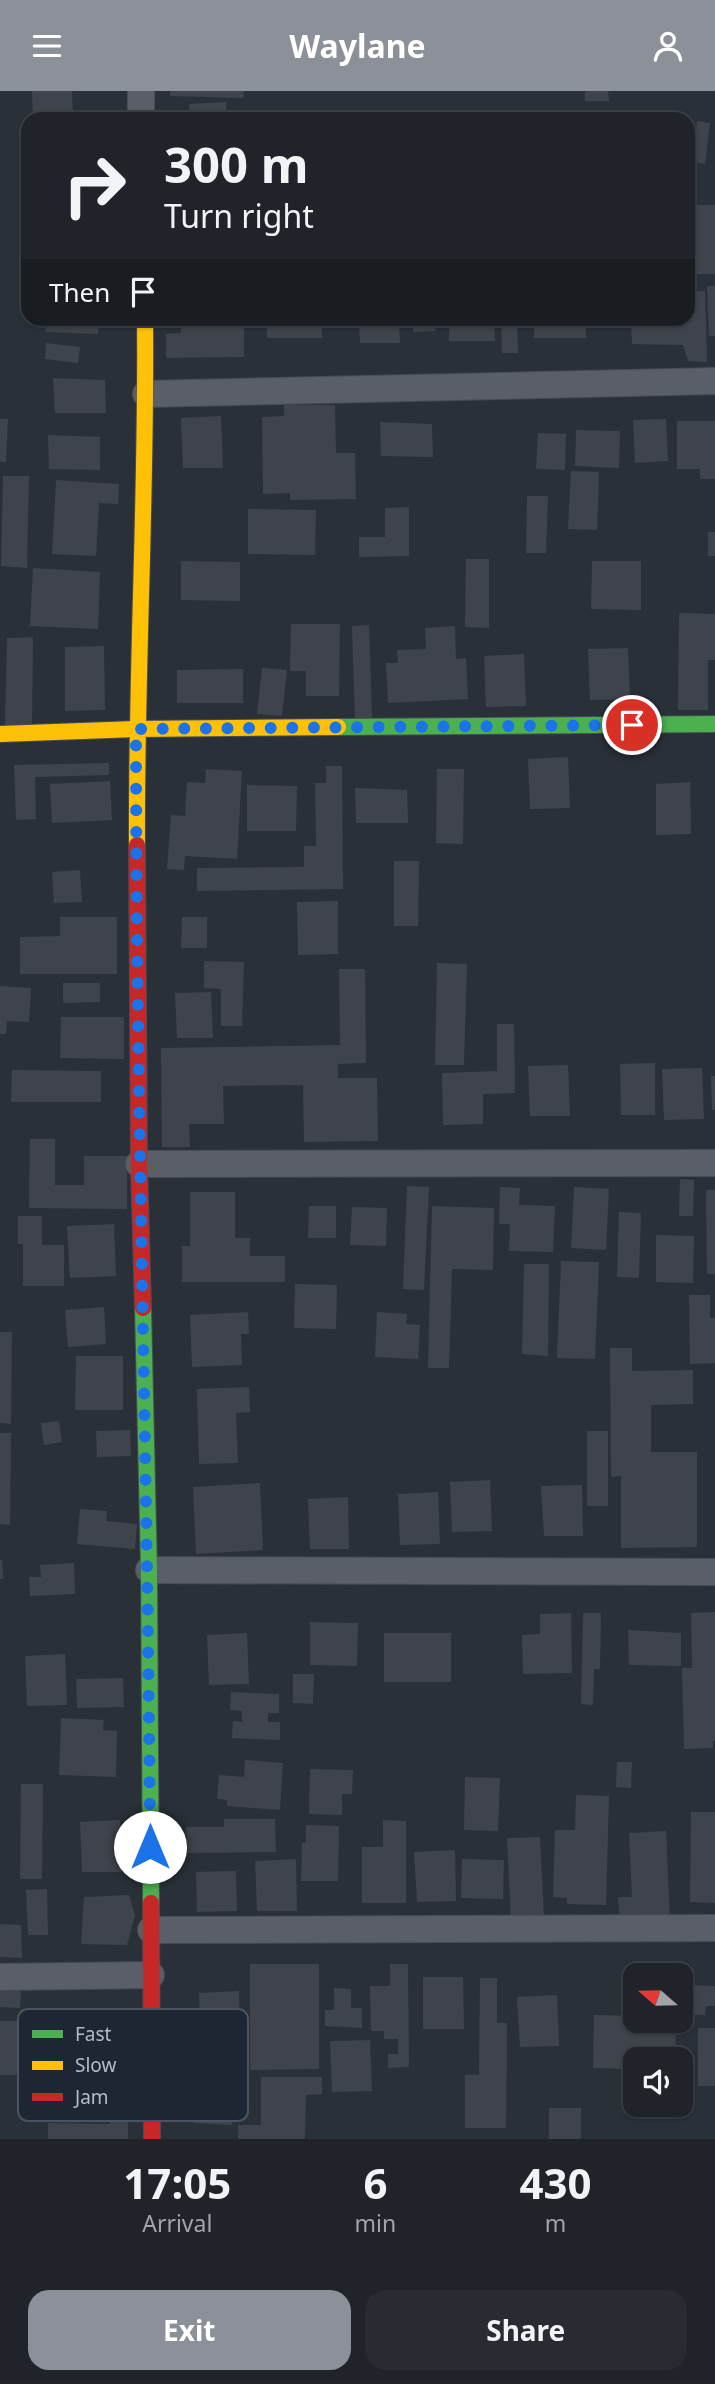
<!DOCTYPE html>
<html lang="en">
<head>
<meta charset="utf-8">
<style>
  body { margin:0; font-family:"Noto Sans",sans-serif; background:#282c32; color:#f1f3f6; height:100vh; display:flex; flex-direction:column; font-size:26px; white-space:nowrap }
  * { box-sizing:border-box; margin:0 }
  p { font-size:23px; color:#a2a4a8 }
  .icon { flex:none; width:38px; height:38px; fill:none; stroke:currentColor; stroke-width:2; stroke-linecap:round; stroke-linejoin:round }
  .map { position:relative; height:2048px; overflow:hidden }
  .panel { display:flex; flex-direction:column; background:#20242a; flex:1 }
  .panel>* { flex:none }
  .guide { position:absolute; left:21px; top:21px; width:674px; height:214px; border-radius:21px; box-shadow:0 2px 5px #0004,0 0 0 2px #3d4147; background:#20242a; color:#f1f3f6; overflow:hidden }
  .needle { width:46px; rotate:290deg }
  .controls { position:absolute; left:623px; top:1872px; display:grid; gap:14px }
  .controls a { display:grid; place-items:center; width:70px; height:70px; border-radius:14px; background:#20242a; box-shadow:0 2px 5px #0004,0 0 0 2px #3d4147; font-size:35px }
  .pin { position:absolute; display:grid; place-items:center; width:60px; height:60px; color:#fff; margin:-30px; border:4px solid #fff; border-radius:50%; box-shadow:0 2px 7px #0007 }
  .me { position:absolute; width:77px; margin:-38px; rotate:0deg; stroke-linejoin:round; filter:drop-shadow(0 0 5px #0008) }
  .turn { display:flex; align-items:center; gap:24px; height:147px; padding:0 28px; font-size:32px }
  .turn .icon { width:91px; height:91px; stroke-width:2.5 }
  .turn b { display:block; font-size:49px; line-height:60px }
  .then { display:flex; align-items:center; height:66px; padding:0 28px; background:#0003; gap:14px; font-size:26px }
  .eta { display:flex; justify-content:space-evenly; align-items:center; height:119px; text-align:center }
  .eta b { font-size:42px; font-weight:700; line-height:49px }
  .action { display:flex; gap:14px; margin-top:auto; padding:14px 28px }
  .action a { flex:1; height:80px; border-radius:21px; background:#8c9099; color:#fff; font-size:28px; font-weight:700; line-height:80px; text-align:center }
  .action a+a { background:#282c32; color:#f1f3f6 }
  header { display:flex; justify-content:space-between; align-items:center; height:91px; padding:0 28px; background:#8c9099; color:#fff; font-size:32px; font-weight:700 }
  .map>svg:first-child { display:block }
</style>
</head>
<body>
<header><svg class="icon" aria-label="menu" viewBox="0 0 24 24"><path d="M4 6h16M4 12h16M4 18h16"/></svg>Waylane<svg class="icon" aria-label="person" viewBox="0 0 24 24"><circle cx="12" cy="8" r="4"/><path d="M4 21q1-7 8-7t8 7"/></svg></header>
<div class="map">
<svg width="715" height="2048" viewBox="0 0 715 2048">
  <rect width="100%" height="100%" fill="#2a3038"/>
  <path fill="#3f444c" d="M32 0H72L73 28H33Z
    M170 0H244L243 7 170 5Z
    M585 0H608L609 10H585Z
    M226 11 227 28H190L189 13Z
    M697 30 710 32 705 73 692 71Z
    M688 78H691L690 97H688Z
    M695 114H715V183H694Z
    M707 195H715V245H709Z
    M705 200 707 271 688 270 683 254 632 253 631 228H688V201Z
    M46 228H99L98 243 45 241Z
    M181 228H244V266L166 267V243L181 242Z
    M267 228H322V247H267Z
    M359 228H399L400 252H360Z
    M413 228H435V240L413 241Z
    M449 228H494L495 250H449Z
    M501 228H517L518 262H502Z
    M534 228H586V247H534Z
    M46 252 80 256 78 272 45 268Z
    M53 287 105 289 106 322H55Z
    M284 314H335L336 362H355L356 408 290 409V402L263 403 262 326 284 325Z
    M221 325 223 377H183L181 327Z
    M0 328H8L6 371H0Z
    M666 328 668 370 635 372 633 329Z
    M677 330H715V388H700V378H677Z
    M380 331 432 333 433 366 381 365Z
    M576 339 620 340 619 377 575 375Z
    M538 342 566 343 565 379 536 378Z
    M48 344 100 346V379L49 378Z
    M571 380 599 381 597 439 568 438Z
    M3 385H29L27 477 1 475Z
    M56 389 119 393 118 413 99 412 96 465 52 463Z
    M527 405H548L546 462H526Z
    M409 416V465L359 466V446H385V417Z
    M248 418 316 419 315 464 248 463Z
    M708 441H715V465H708Z
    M466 468H489V537L465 536Z
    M181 470 240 471V510L181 509Z
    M592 470H641V519L591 518Z
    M33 477 100 481 98 538 30 535Z
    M679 522 715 523V569H708V619H678Z
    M291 533H340L339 605H306V580H290Z
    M369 534 372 628H355L352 535Z
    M455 535 456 568 466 567 468 608 388 612 386 572H398L397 559 426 558 425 537Z
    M33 546 32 638 5 636 7 547Z
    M104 555 105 619 65 620V556Z
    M628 557 630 608 590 609 588 558Z
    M524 563 526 615 486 616 484 565Z
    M262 577 287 579 282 625 257 623Z
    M243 578V612H177V579Z
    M568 666 570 717 530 718 528 668Z
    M109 672V684L35 686 36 728 16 729 14 674Z
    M326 675H342L343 798 197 800V777L304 776V755H316L315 692H326Z
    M206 678 242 680 237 768 185 765 184 779 167 778 171 724 185 725 187 691 205 692Z
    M437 678H464L463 753 436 752Z
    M110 690 112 729 52 732 50 693Z
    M690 691 691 743 656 744V693Z
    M247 694 297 695 296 740H247Z
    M355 697 407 699 408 732H356Z
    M394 770H419L418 835H394Z
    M80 779 82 811 54 812 52 781Z
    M338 810V863L298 864 297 811Z
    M60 826H117V883H20V846L60 845Z
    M182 826H207V857H181Z
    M204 870 244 871 242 935H221V898L204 897Z
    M437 872 467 873 464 974H435Z
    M339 878H365L366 972 338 973V987H377L378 1050 304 1051 303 994 223 995 224 1033H189L190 1056H162L161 957 340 954Z
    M63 892H100V911L63 912Z
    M0 895 31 897 29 931 7 930 6 943H0Z
    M211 901 213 947H177L175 902Z
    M61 926H124V968L60 967Z
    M497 933H514L515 1002 483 1003V1033L443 1034 442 982 497 980Z
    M655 972V1024H621L620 973Z
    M568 974 570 1025H530L528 975Z
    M702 977 704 1028 664 1029 662 978Z
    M12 979 101 980V1011H11Z
    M711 985H715V1019H712Z
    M30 1048H55V1094H84V1065H127V1118L29 1117Z
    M680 1088 694 1089 693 1125H679Z
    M407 1095 429 1096 424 1199 403 1198Z
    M500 1096 520 1097 519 1114 555 1115 553 1161 509 1160 510 1133H499Z
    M574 1096 609 1098 606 1159 571 1157Z
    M706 1099H715V1183H707Z
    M190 1101H235V1147H250V1165H285V1191H182V1155H190Z
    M309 1115H336V1147H308Z
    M432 1115 494 1117 493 1179 452 1178 449 1277H428Z
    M352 1116 387 1117 386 1155 350 1154Z
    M619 1121 641 1122 639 1187 617 1186Z
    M18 1125H42V1154H64V1195H23V1153H18Z
    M114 1133 116 1185 70 1187 67 1135Z
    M656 1144 694 1145 693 1192 656 1191Z
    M561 1170 599 1171 595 1268 557 1267Z
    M524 1173H549L548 1265 522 1263Z
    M295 1193 337 1194 336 1238 294 1237Z
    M689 1204H710V1227H715V1272L690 1273Z
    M104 1216 106 1253 68 1256 65 1219Z
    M248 1221 249 1243H241L242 1274 192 1276 190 1224Z
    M377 1221 407 1223 406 1233 420 1234 418 1268 375 1266Z
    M0 1241H12L11 1333 0 1332Z
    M610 1257H632V1280L693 1279V1313L651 1314V1361H697V1456L621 1457V1385L611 1386Z
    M76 1265H123V1319H75Z
    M249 1296 250 1321 236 1322 238 1372 199 1373 197 1298Z
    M59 1330 62 1351 44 1354 41 1332Z
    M130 1339 131 1365 97 1366 96 1340Z
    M587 1340H608V1415H587Z
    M0 1342H11L10 1434 0 1433Z
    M490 1389 492 1440 452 1441 450 1391Z
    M260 1392 263 1459 196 1463 193 1396Z
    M582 1394 583 1445H544L541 1395Z
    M438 1401 440 1453 400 1454 398 1403Z
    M348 1406 349 1458H310L308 1408Z
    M80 1418 107 1420 106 1430 137 1433 135 1458 77 1453Z
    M0 1469H2L3 1488H0Z
    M74 1472 75 1503 30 1505 29 1486H41L40 1474Z
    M715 1521V1650H713V1657L684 1658 682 1577H692L691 1522Z
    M571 1522 572 1582 523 1583 522 1544 540 1543V1523Z
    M583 1522H601L600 1578H594L593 1614 581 1613Z
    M310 1531 358 1532 357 1575 310 1574Z
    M628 1539 681 1542V1575L629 1574Z
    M247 1542 249 1593 209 1594 207 1544Z
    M384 1542H451V1591H384Z
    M65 1563 67 1614 27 1615 25 1565Z
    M293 1583H314L313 1613 293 1612Z
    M123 1587 124 1616 77 1617 76 1588Z
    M231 1601 279 1603V1622H268V1631H280V1649L232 1647 233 1630 242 1631V1620L230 1619Z
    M61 1627 104 1629 103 1639 117 1640 116 1686 59 1684Z
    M245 1669 283 1672 280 1719 227 1715V1709L217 1708 219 1684 244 1686Z
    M617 1671H632L631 1697 616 1696Z
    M310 1678 353 1679 352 1703H342V1724L309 1723Z
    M465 1686 500 1687 498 1740 464 1739Z
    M21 1693H43L42 1788H20Z
    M576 1704 609 1705 606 1814 567 1813V1807L553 1806 555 1739H575Z
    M691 1721H715V1812L690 1811Z
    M224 1728H275L276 1761 187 1762 186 1736H224Z
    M120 1729 122 1781H82L80 1731Z
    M383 1729 406 1730V1812H362V1756H383Z
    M306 1734 339 1735 338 1790H301L302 1752 306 1751Z
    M666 1740 670 1830 620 1832 618 1806H632L629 1742Z
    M540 1746 544 1826 511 1828 507 1747Z
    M455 1759 456 1810 417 1811 414 1761Z
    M296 1768 297 1820H257L255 1770Z
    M462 1768 504 1769 503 1808 461 1807Z
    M236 1780 237 1820 197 1821 196 1781Z
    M47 1798 48 1844H28L26 1799Z
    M129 1804 135 1824 127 1854 81 1853 84 1806Z
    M0 1833 21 1834 22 1867 0 1866Z
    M250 1873H319V1978L250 1979Z
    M390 1873H408L409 1976 388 1977V1963H398V1948H384V1940H371L370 1895H390Z
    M423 1886H463L464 1938H423Z
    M480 1887H497V1932H507L506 2037H465V1984H479Z
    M686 1894 715 1895V1915H706L705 1924 685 1923Z
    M334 1897 351 1898V1917H362V1937L325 1935V1919H334Z
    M0 1899 21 1900 20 1917 0 1916Z
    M239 1900 240 1951 201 1952 199 1902Z
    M557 1904 559 1955 520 1956 517 1906Z
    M594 1924 635 1925V1930H676L675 1969H635V1978L593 1977Z
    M0 1930H22L21 1984H0Z
    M698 1937H715V1995H698Z
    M370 1949 372 2000 332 2001 330 1950Z
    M261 1986H322V2003L306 2004 305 2048H238V2034H261Z
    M196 1987 234 1989 232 2034 194 2032Z
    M62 1993 122 1994V2013H128V2048H48V2032L110 2033V2013L62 2012Z
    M549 2017H581V2048H549Z"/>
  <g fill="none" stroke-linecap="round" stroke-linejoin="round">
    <g stroke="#484c55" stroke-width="28">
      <path id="street" d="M141 0V28
        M146 303 715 290
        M139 1073 715 1072
        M149 1479 715 1481
        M151 1839 715 1837
        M0 1886 151 1884"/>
    </g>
    <g stroke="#484c55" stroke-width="18">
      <path id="fast" d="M338 636 715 633
        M143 1217 149 1479 151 1812"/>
    </g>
    <g stroke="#484c55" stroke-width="18">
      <path id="slow" d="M0 643 136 638 338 636
        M137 754C136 578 147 403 145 228"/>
    </g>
    <g stroke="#484c55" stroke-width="18">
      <path id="jam" d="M137 754 139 1073 143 1217
        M151 1812 152 2048"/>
    </g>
    <use href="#street" stroke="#5a5e66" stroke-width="26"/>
    <use href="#fast" stroke="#4caf50" stroke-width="16"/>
    <use href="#slow" stroke="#ffc107" stroke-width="16"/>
    <use href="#jam" stroke="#c62828" stroke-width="16"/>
  </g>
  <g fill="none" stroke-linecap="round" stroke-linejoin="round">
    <path stroke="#1a73e8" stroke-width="12" stroke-dasharray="0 21.6" d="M150 1756C148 1383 136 1011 136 638L632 634"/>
  </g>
  <rect x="18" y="1918" width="230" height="112" rx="10" fill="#1d2633" stroke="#4a5360" stroke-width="2"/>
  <rect x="32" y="1939" width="31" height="8" fill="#4caf50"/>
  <rect x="32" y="1970" width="31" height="9" fill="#ffc107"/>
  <rect x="32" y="2002" width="31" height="8" fill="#c62828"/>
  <g font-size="19" fill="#b4bcc9">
    <text x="75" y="1950">Fast</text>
    <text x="75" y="1981">Slow</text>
    <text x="75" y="2013">Jam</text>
  </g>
</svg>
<div class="controls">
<a><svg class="needle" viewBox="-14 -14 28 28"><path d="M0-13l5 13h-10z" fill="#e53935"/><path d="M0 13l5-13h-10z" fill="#a2a4a8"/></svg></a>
<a><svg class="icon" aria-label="sound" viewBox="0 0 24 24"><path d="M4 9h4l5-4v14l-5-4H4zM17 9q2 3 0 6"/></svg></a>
</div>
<div class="pin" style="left:632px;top:634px;background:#d93025"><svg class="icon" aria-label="arrive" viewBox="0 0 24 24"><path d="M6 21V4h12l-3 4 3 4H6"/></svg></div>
<svg class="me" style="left:150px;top:1756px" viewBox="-20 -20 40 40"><circle r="19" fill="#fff"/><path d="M0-13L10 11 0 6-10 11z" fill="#1a73e8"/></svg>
<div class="guide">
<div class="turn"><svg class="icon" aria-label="right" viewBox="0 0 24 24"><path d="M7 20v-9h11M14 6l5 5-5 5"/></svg><div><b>300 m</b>Turn right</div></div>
<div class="then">Then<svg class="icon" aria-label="arrive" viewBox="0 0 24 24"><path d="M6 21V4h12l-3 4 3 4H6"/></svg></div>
</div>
</div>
<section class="panel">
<div class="eta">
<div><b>17:05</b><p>Arrival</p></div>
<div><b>6</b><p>min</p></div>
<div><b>430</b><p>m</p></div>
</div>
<div class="action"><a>Exit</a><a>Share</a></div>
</section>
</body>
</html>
